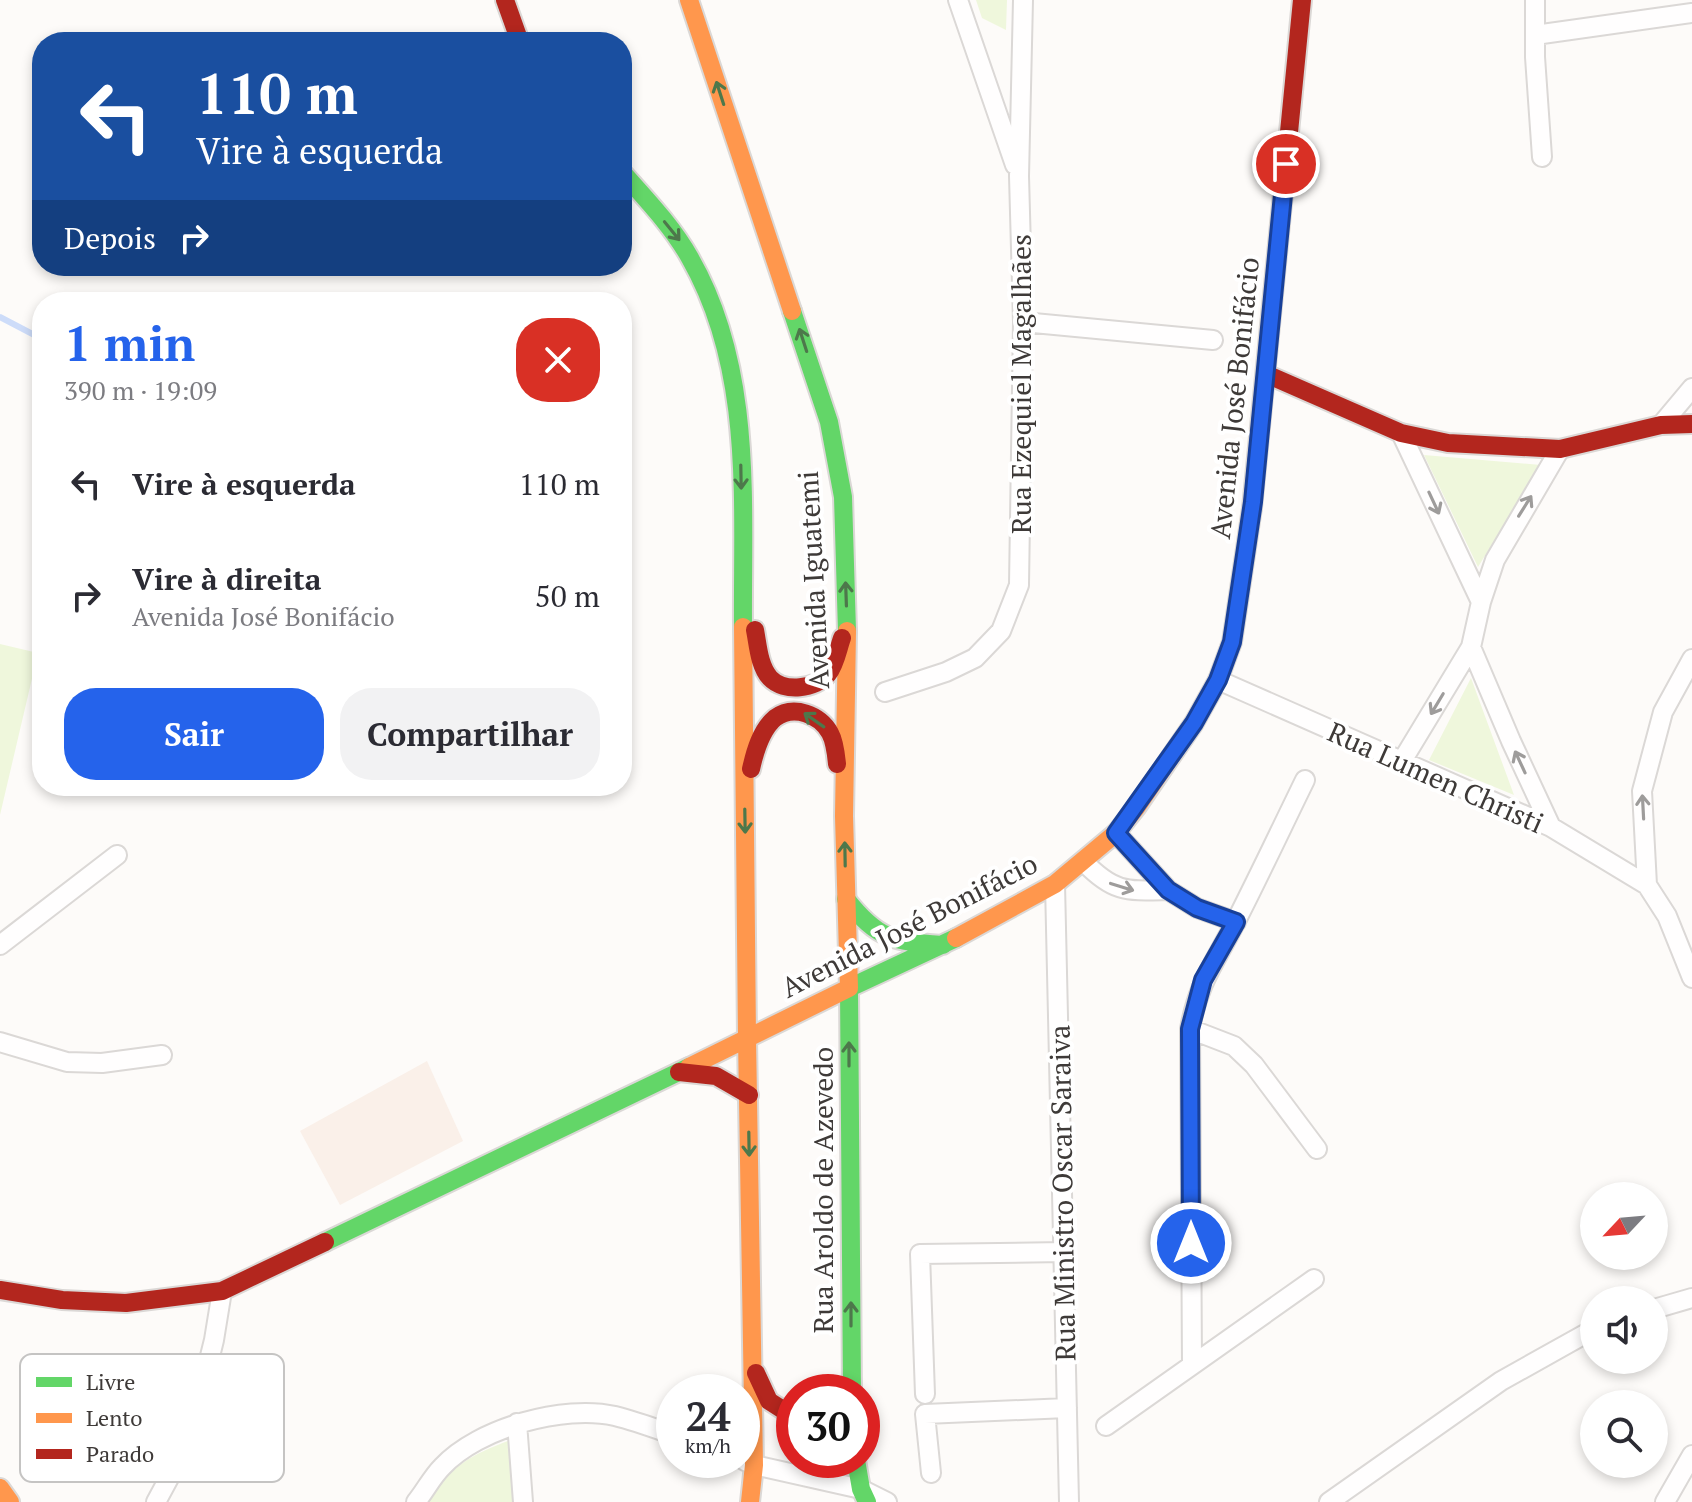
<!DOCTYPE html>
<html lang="pt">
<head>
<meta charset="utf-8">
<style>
  body { margin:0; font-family:"PT Serif",serif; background:#f2f2f3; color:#2b2b33; height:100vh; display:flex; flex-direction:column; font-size:30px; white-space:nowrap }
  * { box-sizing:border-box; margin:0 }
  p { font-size:26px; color:#7c7c81 }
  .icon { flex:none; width:44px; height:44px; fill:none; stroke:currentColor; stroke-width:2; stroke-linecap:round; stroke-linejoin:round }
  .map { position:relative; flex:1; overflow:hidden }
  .panel { position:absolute; left:32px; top:292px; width:600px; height:504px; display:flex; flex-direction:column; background:#fff; border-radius:32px; box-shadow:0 4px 12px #0003 }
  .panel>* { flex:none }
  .guide { position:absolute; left:32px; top:32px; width:600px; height:244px; border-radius:32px; box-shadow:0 4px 12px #0003; background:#1a4fa0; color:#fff; overflow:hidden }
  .needle { width:52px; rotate:244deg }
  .buttons { position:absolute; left:1580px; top:1182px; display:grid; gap:16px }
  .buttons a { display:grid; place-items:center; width:88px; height:88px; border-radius:50%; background:#fff; box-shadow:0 4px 12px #0003; font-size:40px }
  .speed { position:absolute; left:656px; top:1374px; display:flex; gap:16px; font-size:40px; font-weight:700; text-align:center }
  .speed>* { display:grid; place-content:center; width:104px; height:104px; border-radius:50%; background:#fff; box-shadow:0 4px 12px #0003; line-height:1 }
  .speed small { font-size:20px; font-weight:400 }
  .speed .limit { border:12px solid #d22; background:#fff; color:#111 }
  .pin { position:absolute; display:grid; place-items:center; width:68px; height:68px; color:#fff; margin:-34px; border:4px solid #fff; border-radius:50%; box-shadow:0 2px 8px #0007 }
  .me { position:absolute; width:88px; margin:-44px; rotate:0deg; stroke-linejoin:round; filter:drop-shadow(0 0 6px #0008) }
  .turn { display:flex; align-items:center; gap:28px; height:168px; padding:0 32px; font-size:36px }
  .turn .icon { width:104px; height:104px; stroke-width:2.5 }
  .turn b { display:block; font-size:56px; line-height:68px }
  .then { display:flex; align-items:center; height:76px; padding:0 32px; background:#0003; gap:16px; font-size:30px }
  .round { display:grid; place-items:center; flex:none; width:84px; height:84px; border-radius:32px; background:#f2f2f3 }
  .head { display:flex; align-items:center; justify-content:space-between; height:136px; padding:0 32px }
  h1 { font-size:48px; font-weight:700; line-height:60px; color:#2563eb }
  .button { display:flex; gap:16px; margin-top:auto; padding:16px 32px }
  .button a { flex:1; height:92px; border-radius:32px; background:#2563eb; color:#fff; font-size:32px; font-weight:700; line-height:92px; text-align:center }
  .button a+a { background:#f2f2f3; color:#2b2b33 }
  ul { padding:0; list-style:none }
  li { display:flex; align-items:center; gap:24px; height:112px; padding:0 32px }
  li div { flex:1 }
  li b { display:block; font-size:30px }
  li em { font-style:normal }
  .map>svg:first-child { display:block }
</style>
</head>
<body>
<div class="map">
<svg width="1692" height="1502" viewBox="0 0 1692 1502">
  <rect width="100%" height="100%" fill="#fdfbf9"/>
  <path fill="#faf0e9" d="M427 1061 463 1141 340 1205 300 1131Z"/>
  <path fill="#eff7dc" d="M976 0H1007L1006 30 982 18Z
    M1424 455 1541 465 1478 567Z
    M0 644 38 653 0 815Z
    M1471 678 1514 795 1429 760Z
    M511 1440 516 1502H428C449 1466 473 1454 511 1440Z"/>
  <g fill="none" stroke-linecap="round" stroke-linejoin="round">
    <path stroke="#cddcf9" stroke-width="6" d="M0 317 42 339"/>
    <g stroke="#dbd8d6" stroke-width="22">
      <path id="street" d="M958 0 1015 165
        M1535 0V57L1542 157
        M1535 35 1692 13
        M1023 322 1213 340
        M1661 425 1692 388
        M1401 433 1481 602
        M1692 659 1663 712 1642 791 1647 885 1667 916 1692 978
        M1218 680 1551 827 1647 885
        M885 692 946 672 975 658 1001 631 1019 585 1023 322 1019 176 1023 0
        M1402 761 1471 647
        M1551 827 1511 741 1471 647 1481 602 1495 560 1560 449
        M1116 833 1168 890 1197 908 1236 922
        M1084 862C1114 893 1127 891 1168 890
        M1055 884 1069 1502
        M0 945 117 855
        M1190 1029 1234 1046 1254 1065 1317 1149
        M0 1042 67 1062 102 1063 162 1055
        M1654 1309 1692 1298
        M1192 1365 1190 1029C1198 982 1216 961 1236 921 1260 874 1282 827 1305 780
        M925 1394 920 1254 1064 1252
        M517 1423 523 1502
        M1106 1426 1314 1279
        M745 1461 754 1465 861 1489 887 1502
        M931 1473 925 1414 1067 1408
        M156 1502 189 1441 214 1340 222 1291
        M416 1502C425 1491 432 1477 442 1467 478 1428 564 1404 615 1416 635 1421 654 1428 674 1435
        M1329 1502 1501 1381 1594 1329
        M1665 1502 1692 1455"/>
    </g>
    <g stroke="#dbd8d6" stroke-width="22">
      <path id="fast" d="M622 172C646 199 672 226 690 258 754 370 742 503 743 627
        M792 311 829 422 843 497 847 631
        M846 899C878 940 893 941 943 945
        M325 1242 689 1067
        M852 1392 849 988 956 938
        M856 1460 861 1489 867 1502"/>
    </g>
    <g stroke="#dbd8d6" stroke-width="22">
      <path id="slow" d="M689 0 792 311
        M743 627 747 1038
        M956 938 1055 884 1116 833 1136 808 1194 723 1218 680 1232 642 1252 508
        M747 1038 754 1465 750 1502
        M689 1067 849 988 844 816 847 631
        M0 1488 10 1502"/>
    </g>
    <g stroke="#dbd8d6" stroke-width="22">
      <path id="jam" d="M505 0 520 42
        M1266 374 1401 433 1448 443 1560 449 1661 425 1692 424
        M1252 508 1302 0
        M755 630C758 645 759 666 770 678 784 693 816 689 828 674 836 664 838 649 842 638
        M751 769C755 751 761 730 775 718 794 704 820 715 830 733 835 742 836 754 837 764
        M679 1072 716 1076 749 1095
        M0 1290 62 1300 126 1303 222 1291 325 1242
        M756 1373 769 1401 794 1417"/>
    </g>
    <use href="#street" stroke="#fffefe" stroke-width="18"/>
    <use href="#fast" stroke="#63d668" stroke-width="18"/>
    <use href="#slow" stroke="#ff974d" stroke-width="18"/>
    <use href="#jam" stroke="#b3261e" stroke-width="18"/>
  </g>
  <defs><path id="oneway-shaft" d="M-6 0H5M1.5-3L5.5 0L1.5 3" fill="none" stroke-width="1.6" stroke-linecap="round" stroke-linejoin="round" transform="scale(2)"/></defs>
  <g stroke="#4d784b">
    <use href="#oneway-shaft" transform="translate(720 93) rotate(-108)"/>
    <use href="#oneway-shaft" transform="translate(672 231) rotate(51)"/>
    <use href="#oneway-shaft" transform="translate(803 340) rotate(-108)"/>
    <use href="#oneway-shaft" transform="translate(741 477) rotate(89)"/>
    <use href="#oneway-shaft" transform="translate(846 594) rotate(-92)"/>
    <use href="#oneway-shaft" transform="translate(814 720) rotate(-145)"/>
    <use href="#oneway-shaft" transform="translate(745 821) rotate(89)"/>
    <use href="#oneway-shaft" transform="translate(845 854) rotate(-91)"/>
    <use href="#oneway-shaft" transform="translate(849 1054) rotate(-90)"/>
    <use href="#oneway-shaft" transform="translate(749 1144) rotate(89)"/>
    <use href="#oneway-shaft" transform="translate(851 1314) rotate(-90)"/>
  </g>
  <g stroke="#9e9c9b">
    <use href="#oneway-shaft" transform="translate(1434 503) rotate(65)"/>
    <use href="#oneway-shaft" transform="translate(1525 506) rotate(-58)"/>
    <use href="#oneway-shaft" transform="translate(1437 704) rotate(121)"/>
    <use href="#oneway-shaft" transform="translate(1520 762) rotate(-115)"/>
    <use href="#oneway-shaft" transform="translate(1643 807) rotate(-93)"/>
    <use href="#oneway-shaft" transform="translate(1122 887) rotate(17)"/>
  </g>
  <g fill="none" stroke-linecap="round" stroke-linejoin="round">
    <g stroke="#184099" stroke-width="20">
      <path id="route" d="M1191 1243 1190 1029 1203 980 1236 922 1197 908 1168 890 1116 833 1194 723 1218 680 1232 642 1253 502 1286 164"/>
    </g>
    <use href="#route" stroke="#2563eb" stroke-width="14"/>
  </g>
  <g text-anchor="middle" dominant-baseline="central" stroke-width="8" stroke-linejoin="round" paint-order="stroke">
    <g font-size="28" fill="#3e3a38" stroke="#fff">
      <text transform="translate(1020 384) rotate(-90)">Rua Ezequiel Magalhães</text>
      <text transform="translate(1234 398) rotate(-84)">Avenida José Bonifácio</text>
      <text transform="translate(813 580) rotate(-93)">Avenida Iguatemi</text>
      <text transform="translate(1436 777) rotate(24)">Rua Lumen Christi</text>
      <text transform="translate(909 925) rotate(-27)">Avenida José Bonifácio</text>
      <text transform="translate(822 1190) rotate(-90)">Rua Aroldo de Azevedo</text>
      <text transform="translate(1062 1193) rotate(-91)">Rua Ministro Oscar Saraiva</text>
    </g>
  </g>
  <rect x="20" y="1354" width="264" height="128" rx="12" fill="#fff" stroke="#c5c4c3" stroke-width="2"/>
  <rect x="36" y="1377" width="36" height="10" fill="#63d668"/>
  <rect x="36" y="1413" width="36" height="10" fill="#ff974d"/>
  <rect x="36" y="1449" width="36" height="10" fill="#b3261e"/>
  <g font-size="22" fill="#3e3a38">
    <text x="86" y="1390">Livre</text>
    <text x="86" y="1426">Lento</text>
    <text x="86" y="1462">Parado</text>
  </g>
</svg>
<div class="buttons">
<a><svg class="needle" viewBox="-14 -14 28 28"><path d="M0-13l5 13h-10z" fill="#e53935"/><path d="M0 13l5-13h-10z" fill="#7c7c81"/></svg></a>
<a><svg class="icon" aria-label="sound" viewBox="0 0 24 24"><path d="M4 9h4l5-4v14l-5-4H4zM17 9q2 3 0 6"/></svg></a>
<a><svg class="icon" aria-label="search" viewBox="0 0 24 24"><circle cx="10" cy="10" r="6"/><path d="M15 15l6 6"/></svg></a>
</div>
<div class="speed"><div>24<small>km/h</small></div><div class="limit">30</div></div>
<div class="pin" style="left:1286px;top:164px;background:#d93025"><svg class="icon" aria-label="arrive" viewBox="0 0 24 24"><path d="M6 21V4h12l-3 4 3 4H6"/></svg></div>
<svg class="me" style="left:1191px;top:1243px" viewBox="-20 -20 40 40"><circle r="17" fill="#2563eb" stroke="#fff" stroke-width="3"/><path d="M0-11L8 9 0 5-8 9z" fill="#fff"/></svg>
<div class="guide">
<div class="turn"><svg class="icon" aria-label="left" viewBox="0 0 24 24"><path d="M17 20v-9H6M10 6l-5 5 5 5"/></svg><div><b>110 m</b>Vire à esquerda</div></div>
<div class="then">Depois<svg class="icon" aria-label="right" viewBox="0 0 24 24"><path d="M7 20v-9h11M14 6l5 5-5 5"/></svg></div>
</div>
<section class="panel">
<div class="head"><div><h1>1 min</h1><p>390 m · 19:09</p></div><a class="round" style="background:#d93025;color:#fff"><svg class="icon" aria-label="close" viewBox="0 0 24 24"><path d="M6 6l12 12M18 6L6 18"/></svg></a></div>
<ul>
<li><svg class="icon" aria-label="left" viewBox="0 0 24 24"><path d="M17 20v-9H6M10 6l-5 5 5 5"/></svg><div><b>Vire à esquerda</b></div><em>110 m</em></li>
<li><svg class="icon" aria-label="right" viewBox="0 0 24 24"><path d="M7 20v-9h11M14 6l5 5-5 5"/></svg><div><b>Vire à direita</b><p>Avenida José Bonifácio</p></div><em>50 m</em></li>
</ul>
<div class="button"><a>Sair</a><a>Compartilhar</a></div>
</section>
</div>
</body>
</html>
